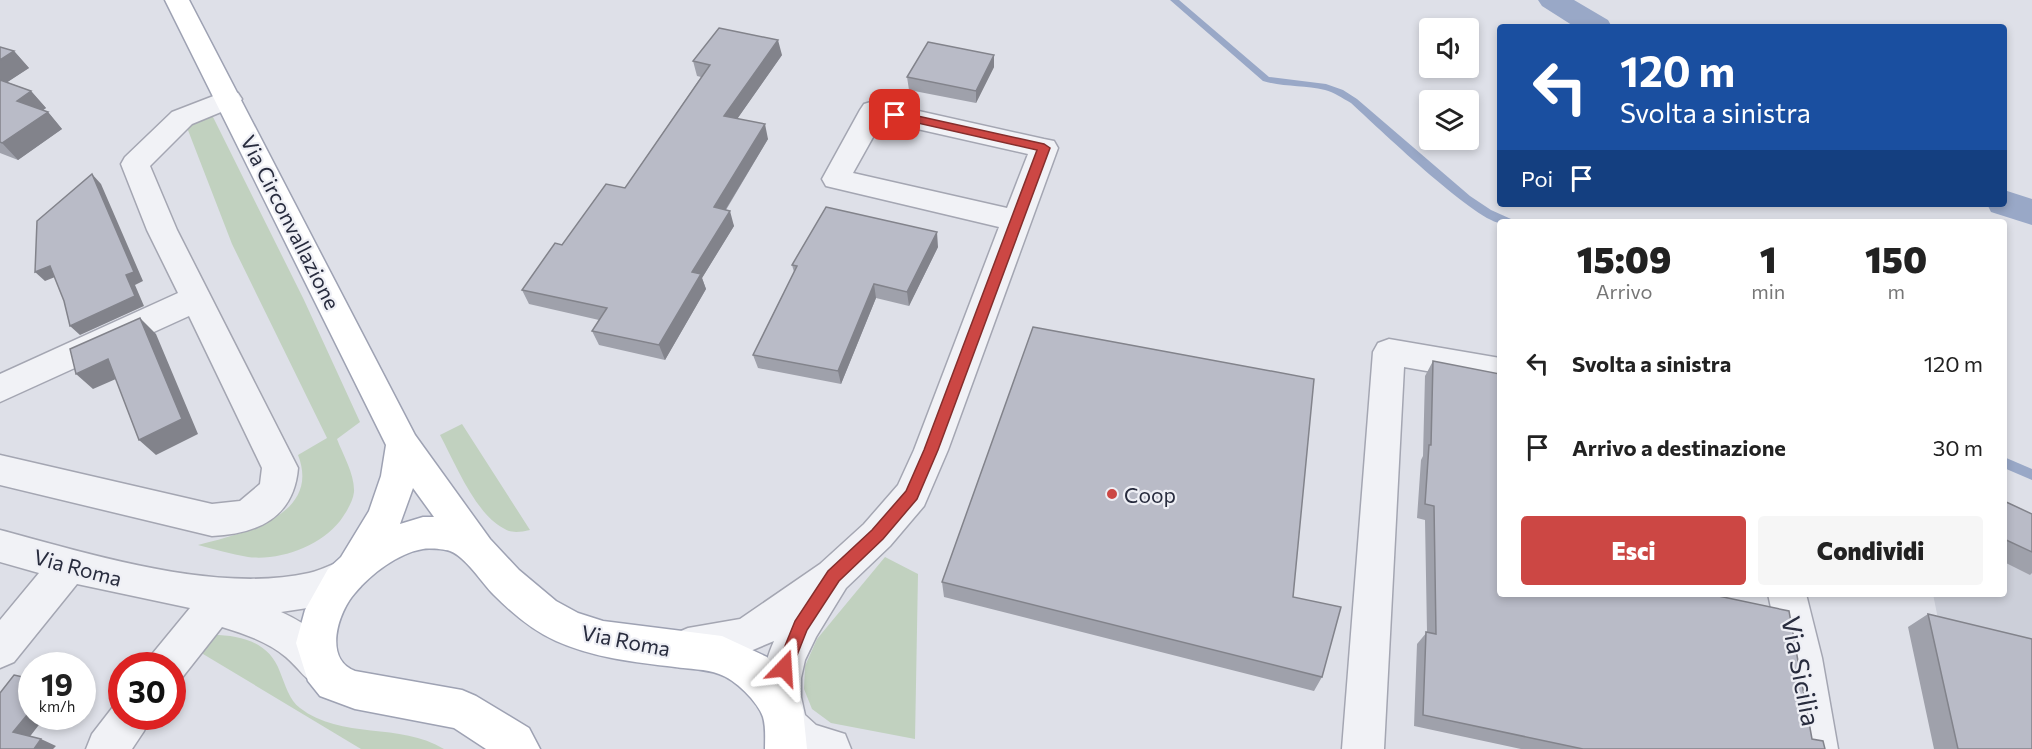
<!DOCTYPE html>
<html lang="it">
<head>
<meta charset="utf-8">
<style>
  body { margin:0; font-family:Commissioner,sans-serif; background:#f6f6f6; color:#222; height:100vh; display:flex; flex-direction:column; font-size:22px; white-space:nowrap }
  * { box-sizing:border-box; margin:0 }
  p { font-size:20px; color:#767676 }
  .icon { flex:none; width:33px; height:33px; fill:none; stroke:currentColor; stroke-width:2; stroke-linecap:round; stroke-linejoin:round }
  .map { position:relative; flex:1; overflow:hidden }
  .side { position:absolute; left:1497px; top:219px; width:510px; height:378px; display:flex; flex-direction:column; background:#fff; border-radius:6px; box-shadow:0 3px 9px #0003 }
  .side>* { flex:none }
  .hud { position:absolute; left:1497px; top:24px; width:510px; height:183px; border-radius:6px; box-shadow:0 3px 9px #0003; background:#1a4fa0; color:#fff; overflow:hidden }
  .fabs { position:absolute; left:1419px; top:18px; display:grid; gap:12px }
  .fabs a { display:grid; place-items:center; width:60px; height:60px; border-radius:6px; background:#fff; box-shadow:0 3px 9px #0003; font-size:30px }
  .speed { position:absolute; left:18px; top:652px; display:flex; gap:12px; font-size:30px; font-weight:700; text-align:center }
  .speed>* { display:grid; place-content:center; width:78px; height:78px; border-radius:50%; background:#fff; box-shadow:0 3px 9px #0003; line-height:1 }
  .speed small { font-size:15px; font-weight:400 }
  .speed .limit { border:9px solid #d22; background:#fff; color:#111 }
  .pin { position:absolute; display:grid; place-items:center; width:51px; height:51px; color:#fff; margin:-26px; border-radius:12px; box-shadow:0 3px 9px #0006 }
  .me { position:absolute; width:66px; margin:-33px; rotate:20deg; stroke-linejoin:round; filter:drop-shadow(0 0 4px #0008) }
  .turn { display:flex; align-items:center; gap:21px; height:126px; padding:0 24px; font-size:27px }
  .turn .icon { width:78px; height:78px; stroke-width:2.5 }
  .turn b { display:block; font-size:42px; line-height:51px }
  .then { display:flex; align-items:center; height:57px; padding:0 24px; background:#0003; gap:12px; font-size:22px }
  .eta { display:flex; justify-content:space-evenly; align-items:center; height:102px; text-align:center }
  .eta b { font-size:36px; font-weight:800; line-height:42px }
  .action { display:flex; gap:12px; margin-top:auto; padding:12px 24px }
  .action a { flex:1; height:69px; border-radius:6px; background:#cc4744; color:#fff; font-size:24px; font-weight:800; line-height:69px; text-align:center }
  .action a+a { background:#f6f6f6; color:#222 }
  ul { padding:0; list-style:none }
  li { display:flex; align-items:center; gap:18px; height:84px; padding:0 24px }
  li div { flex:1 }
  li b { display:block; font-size:22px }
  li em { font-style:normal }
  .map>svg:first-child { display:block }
</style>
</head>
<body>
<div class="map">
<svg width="2032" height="749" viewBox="0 0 2032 749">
  <rect width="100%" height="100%" fill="#dee0e8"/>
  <path fill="#cccfd9" d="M2004 510 2032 523V749H1964L1933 594H2004Z"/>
  <path fill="#c1d1bf" d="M212 115 304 300 360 422 337 439C343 455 355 475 354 492 353 502 345 514 340 521 320 546 280 561 248 557 231 554 214 549 198 545 241 534 322 516 298 455L327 438 232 244 186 125Z
    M462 424 530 530C520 532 512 534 503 528 475 513 455 463 440 435Z
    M885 557 918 574 915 739 831 723 812 709 804 689 805 666 817 639Z
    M213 635C242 635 270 643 280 672 285 684 289 700 300 708 341 740 400 722 444 749H361L198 651Z"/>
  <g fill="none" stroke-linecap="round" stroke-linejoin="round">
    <path fill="#99a8c7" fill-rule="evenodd" d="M1170 0H1179L1269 77 1326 84 1343 90 1357 99 1470 196 1491 210 1511 219 1512 222C1509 222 1501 223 1500 223 1474 220 1375 125 1351 103 1342 98 1334 92 1325 90 1304 85 1283 87 1263 81Z
      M2004 457 2032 469V480L2004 468Z"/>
    <path fill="#99a8c7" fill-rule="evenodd" d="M1538 0H1574L1608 20 1612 27H1575L1542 6Z
      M2004 190 2032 199V225L1991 212 1987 204H2004Z"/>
    <g stroke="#a4a6b2" stroke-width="3">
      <path id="minor" d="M229 90 238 93 242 99 238 105 192 124 150 166 177 230 298 468C294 518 257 534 212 536L0 485V455L212 504 240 501 260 484 262 468 189 316 0 402V374L178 293 147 230 121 164 125 157 172 112Z
        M874 101 1044 139 1054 141 1058 148 948 450 924 506 890 546 846 588 816 637 805 660 801 678V697L805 715 816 725 845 734 851 749H781C775 743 773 736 769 728 757 697 761 671 774 641L734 658 688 666 674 660 668 647 674 634 688 628 740 619 820 564 864 524 898 485 914 450 999 227 826 186 822 179 860 110 864 104ZM882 121 1028 154 1007 208 853 173Z
        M1389 339 1500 358V384L1404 367 1384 749H1342L1373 352 1378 343Z
        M0 530C91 554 215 594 309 573 322 570 335 563 347 558L360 563 366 575 360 587 314 607 281 612C308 624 330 641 342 668L336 681 322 687C303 679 301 670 286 657 268 642 245 634 222 627L181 679 172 683V666H147L153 653 190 608 77 584 14 662 0 668V620L39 573 0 562Z
        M1768 594H1806L1822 658 1838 749H1796L1782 658Z
        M122 700V717H150L144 731 132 749H86L92 734 116 703Z"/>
    </g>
    <g stroke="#9ea2b3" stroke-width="3">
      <path id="major" d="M165 0H189L415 435 490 539 519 570 556 601 578 613 603 621 722 636 767 657 797 696 803 710 807 749H765C765 739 766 727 763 717 758 702 735 679 719 674 706 669 689 669 675 667 634 662 594 658 556 641 532 630 513 614 494 595 482 583 466 557 450 551 443 549 429 548 423 549 398 553 371 574 355 593 338 612 323 659 355 671L462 690 476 696 529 728 540 749H486L454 728 355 709 320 696 308 681 296 643 305 610 328 569 341 557 369 511 381 476 386 445ZM413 488 434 517H423L400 524Z"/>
    </g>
    <use href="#minor" fill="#f1f2f6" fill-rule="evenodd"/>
    <use href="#major" fill="#fff" fill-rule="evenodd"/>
  </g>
  <path fill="#9fa1ab" d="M0 47 14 51 29 68 7 82 31 91 46 108 43 110 48 112 62 129 18 160 0 153Z
    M782 55 737 119 768 139 726 210 734 226 702 278 706 289 665 360 599 345 592 331 599 320 529 304 522 290 562 245 625 188 701 77 697 76 693 61Z
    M994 67 976 103 909 90 907 77Z
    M938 247 909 306 876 298 841 384 758 368 753 355 794 272 792 265Z
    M1433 361 1500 594 1812 739 1825 749H1521L1414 726 1417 644 1427 632 1425 520 1417 518 1421 460 1423 456 1425 376Z
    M2004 501 2032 514V573L2030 575 2004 562Z
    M942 582 1293 597 1322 677 1314 691 944 597Z
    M1928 614 2032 749H1934L1908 627Z"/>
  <path fill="#82838b" d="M778 40 782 55 728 132 724 116Z
    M14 51 29 68 0 87V60Z
    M994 55V67L976 103V91Z
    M31 91 46 108 32 118 17 101Z
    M48 112 62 129 18 160 2 143Z
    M765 124 768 139 718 222 714 207Z
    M92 174 101 184 143 281 135 285 144 306 80 335 70 326 126 275Z
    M730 211 734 226 702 278 706 289 665 360 659 345 692 272Z
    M937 232 938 247 909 306 907 292Z
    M50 266 60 275 45 281 35 272Z
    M874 284 876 298 841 384 838 371Z
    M140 318 156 334 198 434 156 455 139 440Z
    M108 359 125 375 93 389 76 374Z
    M32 709V717H45L28 739 13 732Z
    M41 739 56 746 53 749H34Z"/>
  <path fill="#b9bbc7" stroke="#82838b" stroke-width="1.5" d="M719 28 778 40 724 116 765 124 714 207 730 211 692 272 701 274 659 345 592 331 607 308 522 290 555 243 562 245 606 184 625 188 710 65 693 61Z
    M928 42 994 55 976 91 907 77Z
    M0 47 14 51 0 60Z
    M0 80 31 91 17 101 48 112 2 143 0 142Z
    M92 174 134 272 126 275 135 296 70 326 64 301 50 266 35 272 37 221Z
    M826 207 937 232 907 292 874 284 838 371 753 355 797 266 792 265Z
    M140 318 182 419 139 440 108 359 76 374 70 349Z
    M1033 327 1314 379 1293 597 1341 607 1322 677 942 582Z
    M1433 361 1500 374V594H1709L1789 611 1812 739 1823 741 1825 749H1583L1423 715 1426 632 1436 634 1434 506 1425 504 1429 445H1431Z
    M2004 501 2032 514V552L2004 539Z
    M1928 614 2032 639V749H1958Z
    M14 675 32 679V709L13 732 41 739 34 749H0V693Z"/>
  <path fill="#cc4744" stroke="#852e2c" stroke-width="1.5" d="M895 111 1044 144 1050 148 938 450 917 499 883 539 839 581 807 630 790 673 784 675 778 673 776 668 795 621 828 571 872 530 906 491 924 450 1037 150 891 117V112Z"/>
  <circle fill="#cc4744" stroke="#eeeff5" stroke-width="2" cx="1112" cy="494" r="6"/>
  <g text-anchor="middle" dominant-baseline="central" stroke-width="4.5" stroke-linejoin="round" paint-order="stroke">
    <g font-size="21" fill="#282c3e" stroke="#eeeff5">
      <text transform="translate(291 222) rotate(63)">Via Circonvallazione</text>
      <text transform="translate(78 567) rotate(15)">Via Roma</text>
      <text transform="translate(626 640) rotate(11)">Via Roma</text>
    </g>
    <g font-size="21" fill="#282c3e" stroke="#eeeff5" text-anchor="start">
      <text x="1124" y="494">Coop</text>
    </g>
    <g font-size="26" fill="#282c3e" stroke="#eeeff5">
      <text transform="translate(1802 671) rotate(79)">Via Sicilia</text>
    </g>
  </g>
</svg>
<div class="fabs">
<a><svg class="icon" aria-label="sound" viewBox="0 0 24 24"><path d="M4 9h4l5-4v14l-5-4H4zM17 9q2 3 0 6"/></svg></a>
<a><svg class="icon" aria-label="layers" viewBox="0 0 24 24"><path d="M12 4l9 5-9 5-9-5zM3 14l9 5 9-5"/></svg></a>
</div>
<div class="speed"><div>19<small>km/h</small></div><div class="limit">30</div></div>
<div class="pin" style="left:895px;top:115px;background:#d93025"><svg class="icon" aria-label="arrive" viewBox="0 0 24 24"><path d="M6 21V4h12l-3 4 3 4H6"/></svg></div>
<svg class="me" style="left:784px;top:668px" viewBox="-20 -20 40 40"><path d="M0-17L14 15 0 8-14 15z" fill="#cc4744" stroke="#fff" stroke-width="4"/></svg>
<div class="hud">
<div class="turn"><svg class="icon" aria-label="left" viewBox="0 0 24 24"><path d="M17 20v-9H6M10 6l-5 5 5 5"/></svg><div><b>120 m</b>Svolta a sinistra</div></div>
<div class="then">Poi<svg class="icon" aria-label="arrive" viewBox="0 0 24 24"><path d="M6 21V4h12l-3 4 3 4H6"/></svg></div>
</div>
<section class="side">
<div class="eta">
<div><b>15:09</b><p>Arrivo</p></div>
<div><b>1</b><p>min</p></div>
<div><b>150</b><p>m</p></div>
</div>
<ul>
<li><svg class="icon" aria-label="left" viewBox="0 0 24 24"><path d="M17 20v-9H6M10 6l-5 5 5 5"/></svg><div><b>Svolta a sinistra</b></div><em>120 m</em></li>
<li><svg class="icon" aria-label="arrive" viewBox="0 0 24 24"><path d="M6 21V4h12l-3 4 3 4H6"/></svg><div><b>Arrivo a destinazione</b></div><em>30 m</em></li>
</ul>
<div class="action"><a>Esci</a><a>Condividi</a></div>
</section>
</div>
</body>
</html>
